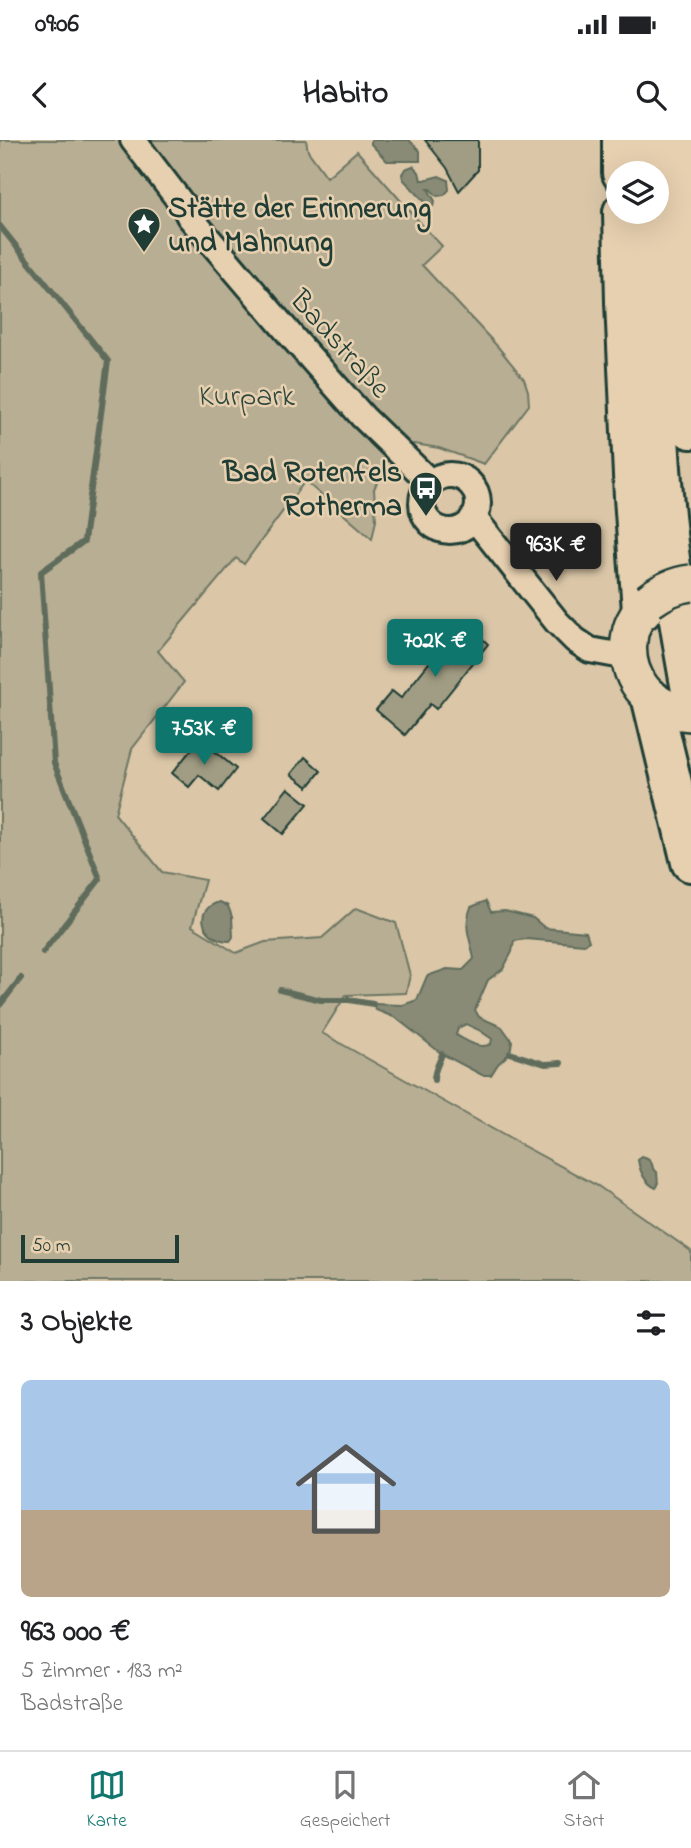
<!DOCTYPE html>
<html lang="de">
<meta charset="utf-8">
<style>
body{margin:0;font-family:"Indie Flower",sans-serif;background:#f2f2f2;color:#202124;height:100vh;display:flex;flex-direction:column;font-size:26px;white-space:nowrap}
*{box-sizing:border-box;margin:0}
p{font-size:23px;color:#757577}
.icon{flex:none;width:38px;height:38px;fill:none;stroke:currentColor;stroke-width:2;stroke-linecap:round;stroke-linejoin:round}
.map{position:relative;height:1141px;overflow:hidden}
.side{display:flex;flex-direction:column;background:#fff;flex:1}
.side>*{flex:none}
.controls{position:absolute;left:606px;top:21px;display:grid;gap:14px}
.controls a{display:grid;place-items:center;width:63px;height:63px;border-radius:50%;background:#fff;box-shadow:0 7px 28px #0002;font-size:35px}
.scale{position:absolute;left:21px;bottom:18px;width:158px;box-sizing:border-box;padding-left:7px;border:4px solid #1f3d34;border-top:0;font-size:19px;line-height:24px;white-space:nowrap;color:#1f3d34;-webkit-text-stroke:5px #e7d0b0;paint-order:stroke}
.price{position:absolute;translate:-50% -60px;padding:0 16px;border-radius:7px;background:#0f766e;color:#fff;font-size:23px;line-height:46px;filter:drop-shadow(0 2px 4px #0008)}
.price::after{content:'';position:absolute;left:50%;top:42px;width:21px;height:16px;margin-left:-10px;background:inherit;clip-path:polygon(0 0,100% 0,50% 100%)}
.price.active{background:#222;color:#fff}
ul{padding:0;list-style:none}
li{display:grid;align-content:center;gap:14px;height:371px;padding:0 21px}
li+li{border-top:2px solid #e0e0e0}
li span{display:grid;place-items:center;height:217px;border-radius:10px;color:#555}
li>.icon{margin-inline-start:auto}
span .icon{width:126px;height:126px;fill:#fffc;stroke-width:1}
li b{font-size:30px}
h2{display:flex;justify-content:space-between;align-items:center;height:84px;padding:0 21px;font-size:30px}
.status{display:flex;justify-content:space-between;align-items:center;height:49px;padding:0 35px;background:#fff;direction:ltr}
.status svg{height:19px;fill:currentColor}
header{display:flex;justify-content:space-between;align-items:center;height:91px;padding:0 21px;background:#fff;font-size:32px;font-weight:700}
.menu{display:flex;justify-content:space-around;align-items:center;height:98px;border-top:2px solid #e0e0e0;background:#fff;font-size:19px;color:#757577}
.menu a{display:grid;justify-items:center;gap:4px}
.menu .active{color:#0f766e}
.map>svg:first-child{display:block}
.green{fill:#b8ae93;stroke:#6c7664;stroke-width:2}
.water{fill:#898b76;stroke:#5f6c5c;stroke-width:2;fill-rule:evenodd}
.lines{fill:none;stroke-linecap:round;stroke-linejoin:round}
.stream{stroke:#5f6c5c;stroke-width:6}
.building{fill:#a19d84;stroke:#1f3d34;stroke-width:2}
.street-casing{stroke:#1f3d34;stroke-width:30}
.secondary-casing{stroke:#1f3d34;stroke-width:40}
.primary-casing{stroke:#1f3d34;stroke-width:44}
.street{stroke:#e7d0b0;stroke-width:24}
.secondary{stroke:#e7d0b0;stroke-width:35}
.primary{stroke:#e7d0b0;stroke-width:38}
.secondary-bridge-casing{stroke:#1f3d34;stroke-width:40;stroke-linecap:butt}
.secondary-bridge{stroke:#e7d0b0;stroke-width:35}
.labels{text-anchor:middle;stroke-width:5;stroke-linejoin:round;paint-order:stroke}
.poi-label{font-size:30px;font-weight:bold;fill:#1f3d34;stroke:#e7d0b0;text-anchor:start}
.street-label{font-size:30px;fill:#1f3d34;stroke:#e7d0b0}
.park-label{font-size:30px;fill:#2e483e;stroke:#e7d0b0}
</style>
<div class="status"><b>09:06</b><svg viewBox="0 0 49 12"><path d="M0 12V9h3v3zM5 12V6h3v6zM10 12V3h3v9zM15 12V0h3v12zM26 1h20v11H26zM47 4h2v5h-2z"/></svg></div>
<header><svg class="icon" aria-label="back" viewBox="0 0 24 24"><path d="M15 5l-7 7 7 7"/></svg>Habito<svg class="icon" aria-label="search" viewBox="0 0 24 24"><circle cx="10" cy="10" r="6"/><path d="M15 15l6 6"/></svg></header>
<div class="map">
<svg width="691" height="1141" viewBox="0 0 691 1141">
<rect width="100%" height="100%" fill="#dbc7a8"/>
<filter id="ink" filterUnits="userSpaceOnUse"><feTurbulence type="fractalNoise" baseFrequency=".0143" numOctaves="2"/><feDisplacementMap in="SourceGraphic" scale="14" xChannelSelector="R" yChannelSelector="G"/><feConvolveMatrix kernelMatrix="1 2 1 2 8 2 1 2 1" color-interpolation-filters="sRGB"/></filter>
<g filter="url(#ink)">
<polygon class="green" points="0,0 306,0 308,11 327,37 357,11 424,87 442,106 422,125 498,207 524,239 528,251 529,265 484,324 439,308 414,304 396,309 386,321 374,349 376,380 372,399 305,341 244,424 236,418 158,511 184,542 132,609 115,674 162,732 205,740 192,786 236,813 265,802 322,798 356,768 396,783 410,835 406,853 346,855 322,893 514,1001 598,1046 691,1111 691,1141 0,1141"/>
<g class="water">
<polygon points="371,0 409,0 420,11 420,21 387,21 371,4"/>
<polygon points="413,26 419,32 421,40 424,40 439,36 448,40 449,50 444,55 437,56 430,49 428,49 435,61 433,66 428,65 403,39 402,34 405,29"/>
<path d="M 486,761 L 491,772 L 505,771 L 533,778 L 545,788 L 586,792 L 589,801 L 584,804 L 526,799 L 514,801 L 512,812 L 503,829 L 488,840 L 475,870 L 479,877 L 502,887 L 512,901 L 510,913 L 498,924 L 491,935 L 482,935 L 442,914 L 396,878 L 376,870 L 373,864 L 403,865 L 417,860 L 427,836 L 447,829 L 463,830 L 474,819 C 470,796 463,789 471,767 ZM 466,884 L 479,890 L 492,899 L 491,904 C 479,910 467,901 456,895 L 458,888 Z"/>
<path d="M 220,762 L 228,766 L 232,777 L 233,797 L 230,801 C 203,801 191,769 220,762 Z"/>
<path d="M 642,1017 C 649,1019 652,1021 653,1029 L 657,1032 L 658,1045 L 656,1048 C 645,1043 640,1032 638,1020 Z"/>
</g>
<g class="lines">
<g class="stream">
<polyline points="0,86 108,221 84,401 41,432 54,623 100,739 43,812"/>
<polyline points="280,850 321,860 349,860 373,864"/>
<polyline points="0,865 21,838"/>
<polyline points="510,913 545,924 561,923"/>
<path d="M 434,940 C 434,929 439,924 442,914"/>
</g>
</g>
<g class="building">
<polygon points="425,0 478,0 478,30 459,51 447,28"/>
<polygon points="463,480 488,504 436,569 430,564 405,595 376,570 392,551 401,558"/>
<polygon points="200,599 236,629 219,651 199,635 189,647 172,633"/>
<polygon points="305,617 321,631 308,647 291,634"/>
<polygon points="288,648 308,664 283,694 264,678"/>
</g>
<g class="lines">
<defs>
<g id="street">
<polyline points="133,0 185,68 189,76 293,198 363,277 431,343"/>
<circle cx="450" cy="363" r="28"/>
<polyline points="472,379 478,383 557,482 575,500 590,510 628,517"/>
</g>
<path id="secondary" d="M 649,461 C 641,471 632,481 630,494 C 622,535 649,571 691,573"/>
<g id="primary">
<polyline points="622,0 622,33"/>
<polyline points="650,0 650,33"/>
<polyline points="677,0 684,194 691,289"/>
<polyline points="623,72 625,162 634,357 642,471"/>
<path d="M 651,72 C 655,182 655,293 668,403 C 674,452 682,501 691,550"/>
<polyline points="652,560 691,722"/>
</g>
</defs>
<use href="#street" class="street-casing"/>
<use href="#secondary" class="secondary-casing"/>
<use href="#primary" class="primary-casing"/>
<use href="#street" class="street"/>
<use href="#secondary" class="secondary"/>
<use href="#primary" class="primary"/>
<defs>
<path id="secondary-bridge" d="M 649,461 C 662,451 674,445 691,443"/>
</defs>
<use href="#secondary-bridge" class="secondary-bridge-casing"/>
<use href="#secondary-bridge" class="secondary-bridge"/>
</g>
</g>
<defs>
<symbol id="sight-pin" viewBox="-11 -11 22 30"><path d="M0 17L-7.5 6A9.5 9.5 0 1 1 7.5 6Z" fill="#1f3d34" stroke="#e7d0b0"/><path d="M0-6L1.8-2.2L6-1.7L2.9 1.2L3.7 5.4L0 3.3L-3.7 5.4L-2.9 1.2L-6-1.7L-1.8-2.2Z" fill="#fff"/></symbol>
<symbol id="bus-pin" viewBox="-11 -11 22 30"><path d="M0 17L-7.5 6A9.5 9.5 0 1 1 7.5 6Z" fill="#1f3d34" stroke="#e7d0b0"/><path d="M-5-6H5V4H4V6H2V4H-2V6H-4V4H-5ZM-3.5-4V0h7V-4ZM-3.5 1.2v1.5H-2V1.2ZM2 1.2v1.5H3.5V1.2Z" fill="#fff"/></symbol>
</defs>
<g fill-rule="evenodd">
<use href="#sight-pin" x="125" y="65" width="38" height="52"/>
<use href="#bus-pin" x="407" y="329" width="38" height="52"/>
</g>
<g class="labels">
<g class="poi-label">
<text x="168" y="77">Stätte der Erinnerung<tspan x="168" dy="34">und Mahnung</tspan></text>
<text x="402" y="341" text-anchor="end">Bad Rotenfels<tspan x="402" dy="34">Rotherma</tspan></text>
</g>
<g class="street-label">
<text transform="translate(341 203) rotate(48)" y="10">Badstraße</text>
</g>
<g class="park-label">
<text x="247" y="265">Kurpark</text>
</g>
</g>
</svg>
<div class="controls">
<a><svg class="icon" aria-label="layers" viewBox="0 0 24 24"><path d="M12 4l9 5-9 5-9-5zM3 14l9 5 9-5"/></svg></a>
</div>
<div class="scale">50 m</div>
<b class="price active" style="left:556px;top:443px">963K €</b>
<b class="price" style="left:435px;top:539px">702K €</b>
<b class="price" style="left:204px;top:627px">753K €</b>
</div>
<section class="side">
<h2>3 Objekte<svg class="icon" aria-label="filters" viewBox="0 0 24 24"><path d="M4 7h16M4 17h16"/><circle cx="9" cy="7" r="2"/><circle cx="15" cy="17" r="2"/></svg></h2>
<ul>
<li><span style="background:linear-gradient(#a9c7e8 60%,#b9a48a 0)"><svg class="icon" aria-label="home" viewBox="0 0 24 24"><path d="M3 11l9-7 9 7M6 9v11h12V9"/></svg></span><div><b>963 000 €</b><p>5 Zimmer · 183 m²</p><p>Badstraße</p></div></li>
</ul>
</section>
<nav class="menu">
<a class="active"><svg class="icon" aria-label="map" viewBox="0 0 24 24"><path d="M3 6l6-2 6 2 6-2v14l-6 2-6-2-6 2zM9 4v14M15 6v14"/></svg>Karte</a>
<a><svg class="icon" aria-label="saved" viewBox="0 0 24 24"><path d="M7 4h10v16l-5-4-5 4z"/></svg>Gespeichert</a>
<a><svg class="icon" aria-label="home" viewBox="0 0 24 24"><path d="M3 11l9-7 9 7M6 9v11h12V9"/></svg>Start</a>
</nav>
